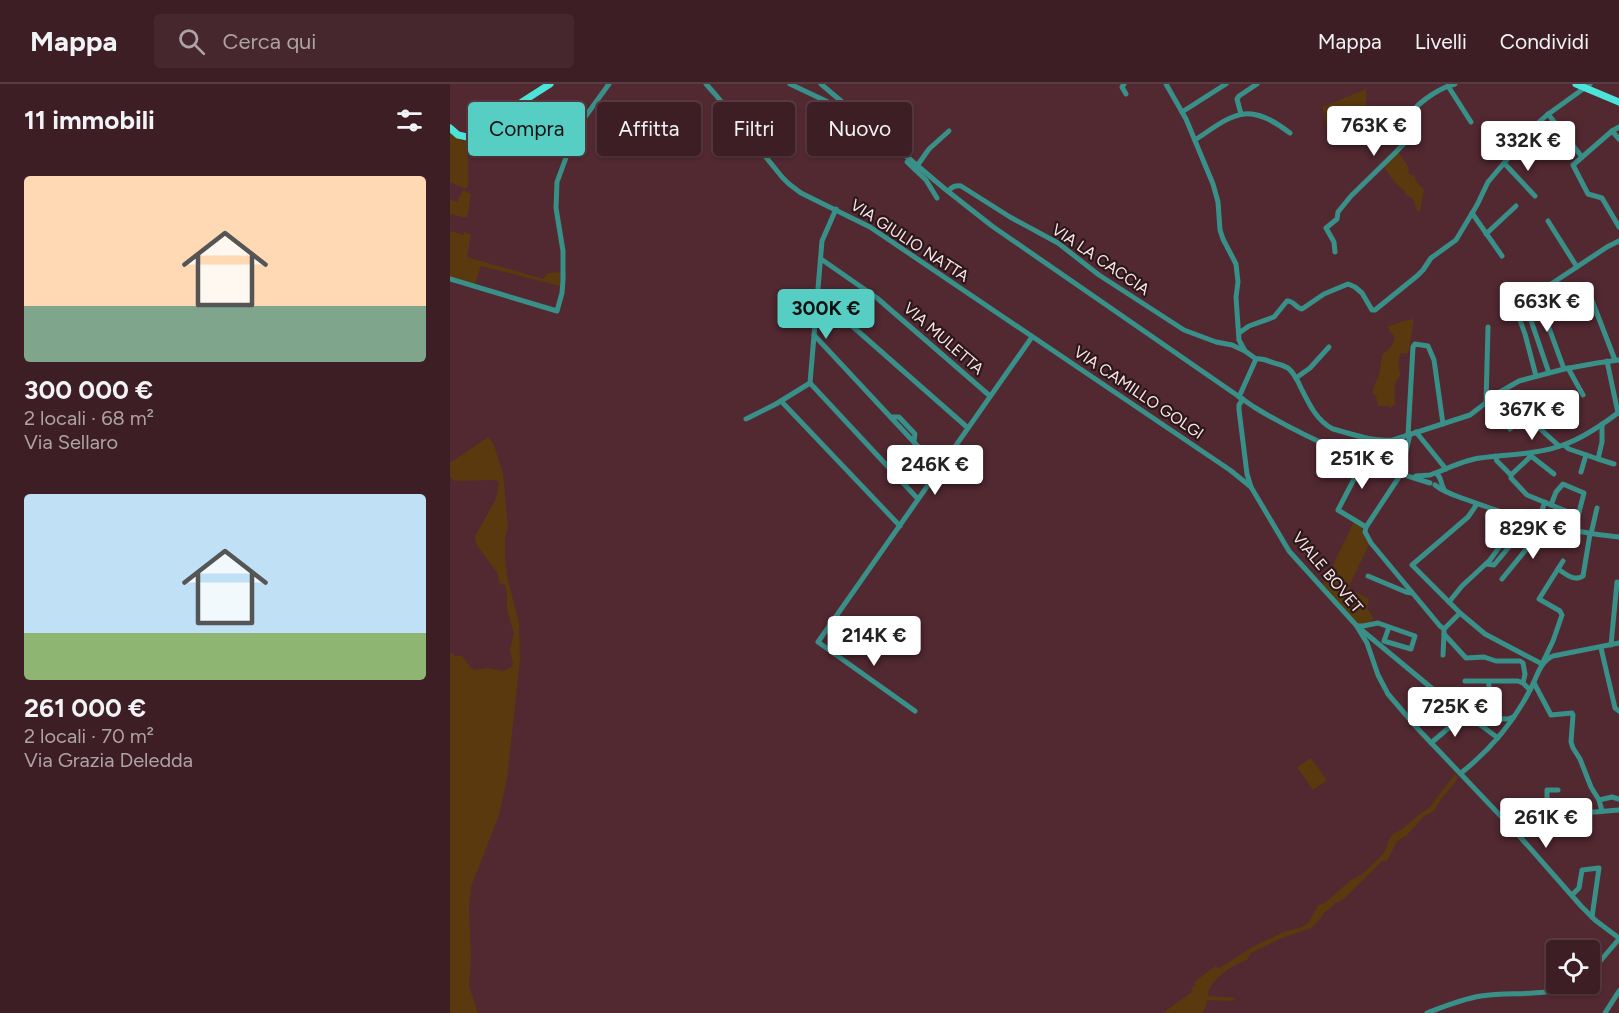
<!DOCTYPE html>
<html lang="it">
<meta charset="utf-8">
<style>
body{margin:0;font-family:Figtree,sans-serif;background:#45272d;color:#f1f3f6;height:100vh;display:flex;flex-direction:column;font-size:22px;white-space:nowrap}
*{box-sizing:border-box;margin:0}
p{font-size:20px;color:#ada2a7}
.icon{flex:none;width:33px;height:33px;fill:none;stroke:currentColor;stroke-width:2;stroke-linecap:round;stroke-linejoin:round}
.map{position:relative;flex:1;overflow:hidden}
.details{display:flex;flex-direction:column;background:#3e1e25;width:450px}
.details>*{flex:none}
.hud{position:absolute;left:18px;top:18px;width:570px;height:54px;display:flex;gap:12px}
.buttons{position:absolute;left:1096px;top:856px;display:grid;gap:12px}
.buttons a{display:grid;place-items:center;width:54px;height:54px;border-radius:6px;background:#3e1e25;box-shadow:0 2px 4px #0004,0 0 0 2px #573c42;font-size:30px}
.price{position:absolute;translate:-50% -51px;padding:0 14px;border-radius:6px;background:#fff;color:#222;font-size:20px;line-height:39px;filter:drop-shadow(0 2px 3px #0008)}
.price::after{content:'';position:absolute;left:50%;top:36px;width:18px;height:14px;margin-left:-9px;background:inherit;clip-path:polygon(0 0,100% 0,50% 100%)}
.price.selected{background:#56cec4;color:#111}
ul{padding:0;list-style:none}
li{display:grid;align-content:center;gap:12px;height:318px;padding:0 24px}
li span{display:grid;place-items:center;height:186px;border-radius:6px;color:#555}
li>.icon{margin-inline-start:auto}
span .icon{width:108px;height:108px;fill:#fffc;stroke-width:1}
li b{font-size:26px}
h2{display:flex;justify-content:space-between;align-items:center;height:72px;padding:0 24px;font-size:26px}
.tag{padding:0 21px;border-radius:6px;background:#3e1e25;box-shadow:0 2px 4px #0004,0 0 0 2px #573c42;font-size:21px;line-height:54px}
.tag.selected{background:#56cec4;color:#111}
header{display:flex;align-items:center;gap:36px;box-sizing:border-box;height:84px;padding:0 30px;background:#3e1e25;border-bottom:2px solid #573c42}
header strong{font-size:28px}
nav{display:flex;gap:33px;margin-inline-start:auto;font-size:21px}
.search{width:420px;height:54px;background:#45272d;display:flex;align-items:center;gap:15px;box-sizing:border-box;padding:0 21px;border-radius:6px;color:#ada2a7;font-size:22px}
main{display:flex;flex:1;min-height:0}
.map>svg:first-child{display:block}
.green{fill:#5a390e}
.lines{fill:none;stroke-linecap:round;stroke-linejoin:round}
.minor{stroke:#399089;stroke-width:5}
.major{stroke:#4ce3d8;stroke-width:7}
.labels{text-anchor:middle;stroke-width:4.5;stroke-linejoin:round;paint-order:stroke}
.street-label{font-size:16px;fill:#fce5e8;stroke:#2b181b}
</style>
<header>
<strong>Mappa</strong>
<div class="search"><svg class="icon" aria-label="search" viewBox="0 0 24 24"><circle cx="10" cy="10" r="6"/><path d="M15 15l6 6"/></svg>Cerca qui</div>
<nav><a>Mappa</a><a>Livelli</a><a>Condividi</a></nav>
</header>
<main>
<section class="details">
<h2>11 immobili<svg class="icon" aria-label="filters" viewBox="0 0 24 24"><path d="M4 7h16M4 17h16"/><circle cx="9" cy="7" r="2"/><circle cx="15" cy="17" r="2"/></svg></h2>
<ul>
<li><span style="background:linear-gradient(#ffd9b3 70%,#7fa58c 0)"><svg class="icon" aria-label="home" viewBox="0 0 24 24"><path d="M3 11l9-7 9 7M6 9v11h12V9"/></svg></span><div><b>300 000 €</b><p>2 locali · 68 m²</p><p>Via Sellaro</p></div></li>
<li><span style="background:linear-gradient(#bfe0f5 75%,#8fb573 0)"><svg class="icon" aria-label="home" viewBox="0 0 24 24"><path d="M3 11l9-7 9 7M6 9v11h12V9"/></svg></span><div><b>261 000 €</b><p>2 locali · 70 m²</p><p>Via Grazia Deledda</p></div></li>
</ul>
</section>
<div class="map">
<svg width="1169" height="929" viewBox="0 0 1169 929">
<rect width="100%" height="100%" fill="#522831"/>
<g class="green">
<path d="M 916,5 L 916,21 L 902,32 C 892,33 884,42 878,49 L 872,23 Z"/>
<polygon points="0,48 10,56 18,58 18,102 15,105 0,98"/>
<path d="M 948,68 L 958,82 L 959,90 L 964,92 L 967,99 L 974,105 L 970,127 L 967,127 L 963,115 L 956,111 L 954,106 C 947,103 938,89 933,82 Z"/>
<polygon points="13,106 21,110 17,134 0,130 0,115 7,118"/>
<polygon points="0,147 14,151 14,148 21,150 17,173 93,195 98,189 111,188 110,202 31,182 24,202 0,195"/>
<path d="M 964,235 L 958,270 L 951,269 C 946,281 950,282 950,292 C 942,299 945,310 945,320 L 941,324 L 939,322 L 928,322 L 926,312 L 922,308 L 926,297 L 929,292 L 932,271 L 940,264 L 945,254 L 937,243 L 953,237 Z"/>
<polygon points="38,353 44,361 53,389 58,444 55,453 55,473 57,493 69,539 70,576 57,695 49,731 21,803 19,824 21,874 19,902 28,929 0,929 0,569 2,569 5,572 12,572 21,584 25,586 36,584 54,587 61,583 63,580 60,565 64,550 57,525 57,508 55,501 51,500 49,498 48,490 26,460 25,452 46,415 49,398 45,396 5,397 2,395 0,392 0,379"/>
<polygon points="904,438 912,443 913,451 919,461 898,504 919,515 917,524 924,535 921,536 920,539 909,541 873,501"/>
<polygon points="861,674 877,696 863,706 847,683"/>
<path d="M 1005,690 L 1008,693 C 1002,705 990,713 984,727 L 974,732 L 957,751 L 947,757 L 937,777 L 932,777 L 895,814 L 886,819 L 873,830 L 871,834 L 861,844 L 832,854 L 801,869 L 797,876 C 784,879 757,898 758,912 L 787,914 L 781,917 L 757,916 L 756,923 L 752,929 L 713,929 L 742,908 L 741,905 L 746,901 L 744,898 L 766,882 L 768,885 L 804,862 L 834,848 L 852,843 L 859,838 L 868,821 L 875,819 L 901,796 L 911,791 L 928,775 L 934,769 L 939,756 L 942,751 L 952,745 L 970,730 L 979,724 Z"/>
</g>
<g class="lines">
<g class="minor">
<polyline points="256,0 265,10 332,93 339,100 351,109 420,143 780,386 801,403"/>
<polyline points="340,0 395,26 412,39"/>
<path d="M 371,0 L 495,105 L 542,142 L 804,323 C 858,356 919,381 980,399"/>
<polyline points="674,0 672,3 676,10"/>
<polyline points="716,0 736,35 763,100 768,118 770,146 773,155 786,180 788,198 786,213 789,256 795,267 806,275 789,313"/>
<polyline points="998,2 1021,38"/>
<polyline points="732,28 776,0"/>
<polyline points="791,30 787,15 789,12 807,0"/>
<polyline points="1098,30 1132,73"/>
<polyline points="1169,43 1162,47 1123,81 1138,110 1152,114 1169,143"/>
<polyline points="1162,47 1169,55"/>
<path d="M 745,56 C 784,30 797,16 840,49"/>
<polyline points="457,78 476,96 487,114"/>
<polyline points="1054,79 1085,112"/>
<polyline points="467,82 479,65 499,47"/>
<path d="M 498,107 C 502,103 505,101 511,102 L 560,133 L 608,159 L 649,191 L 734,246 L 766,258 L 782,261 L 795,267"/>
<polyline points="1022,129 1052,172"/>
<polyline points="1098,137 1127,183"/>
<polyline points="1036,150 1066,122"/>
<path d="M 885,168 L 884,158 L 876,144 L 887,135 L 888,128 L 901,112 L 946,68 L 959,54 C 960,48 957,44 957,39 C 960,22 989,4 1005,0"/>
<polyline points="371,175 427,214 540,312"/>
<polyline points="0,195 107,227 112,209 113,196 113,167 106,124 107,98 127,44 159,0"/>
<polyline points="1136,201 1165,276"/>
<polyline points="1089,208 1099,244 1114,285"/>
<polyline points="368,212 518,344"/>
<polyline points="1074,216 1099,289"/>
<path d="M 789,249 L 799,242 L 824,233 L 837,217 C 843,216 846,224 852,225 L 874,210 L 898,200 L 905,203 L 912,209 L 922,226 L 925,226 L 967,192 L 973,186 L 981,174 L 1006,156 L 1027,121 L 1038,98 L 1088,39 L 1097,31 L 1140,0"/>
<polyline points="364,251 489,385"/>
<path d="M 806,275 C 813,274 818,277 824,279 C 829,280 834,282 838,284 C 844,289 848,297 851,304 C 859,320 867,337 883,345 C 902,350 923,358 943,356 L 1020,331 L 1050,308 L 1069,297 L 1114,285 L 1147,279 L 1169,276"/>
<polyline points="1157,277 1168,329"/>
<polyline points="1118,284 1133,311"/>
<polyline points="1086,292 1075,250 1067,228 1067,220 1089,208 1157,163 1169,157"/>
<polyline points="846,294 860,284 879,263"/>
<polyline points="360,299 468,415"/>
<polyline points="1050,308 1109,362"/>
<polyline points="793,315 789,321 789,326 797,390 801,403 839,467 906,541 917,559 928,591 938,610 968,645 1064,746 1131,822 1145,836 1169,854"/>
<polyline points="331,317 450,442"/>
<polyline points="1036,319 1038,243"/>
<polyline points="442,333 449,333 465,350 464,357"/>
<polyline points="296,335 326,320 360,299 372,157 386,125"/>
<polyline points="1152,340 1152,358 1148,375 1164,380"/>
<polyline points="1060,345 1075,331"/>
<polyline points="966,348 996,385"/>
<polyline points="960,350 951,390 916,443 915,448 921,459 990,542 994,545 1010,529"/>
<polyline points="958,351 963,263 965,260 978,262 984,276 993,340"/>
<polyline points="1114,361 1119,365 1148,375"/>
<polyline points="1045,372 1047,377 1061,391 1061,394 1077,411 1128,432 1123,447"/>
<polyline points="1081,372 1104,390"/>
<polyline points="914,376 888,426 916,443"/>
<polyline points="1131,388 1136,371"/>
<path d="M 986,389 C 1000,383 1015,376 1030,374 C 1058,370 1086,371 1113,361 C 1133,354 1152,341 1169,328"/>
<polyline points="1061,391 1079,374 1081,369"/>
<path d="M 966,392 L 980,391 L 985,389 C 992,391 990,401 995,407"/>
<path d="M 985,401 C 996,410 1010,413 1023,418 C 1072,436 1117,448 1169,453"/>
<polyline points="1027,420 1018,433 962,481 1010,529 1035,550 1092,580 1103,557 1112,531 1110,527 1089,515 1113,477"/>
<polyline points="1101,421 1106,408 1113,400 1134,409 1128,432"/>
<polyline points="1087,439 1095,418"/>
<polyline points="1141,450 1147,424"/>
<polyline points="1036,480 1044,481 1059,463 1053,458"/>
<path d="M 1108,485 C 1116,490 1124,498 1133,492 L 1140,450"/>
<polyline points="918,492 956,508 962,509"/>
<polyline points="1052,495 1096,441"/>
<polyline points="999,518 1012,502 1040,476 1069,435"/>
<polyline points="907,542 913,542 928,539 965,552 961,565 934,557 939,543"/>
<polyline points="908,543 990,611 1048,654"/>
<polyline points="994,545 994,550 1016,574 1034,573 1046,577 1070,577 1073,579 1075,590 1073,599"/>
<polyline points="1161,561 1167,498"/>
<polyline points="1151,564 1165,624 1169,627"/>
<polyline points="993,571 994,550"/>
<polyline points="1015,597 1068,597 1073,599 1080,606"/>
<polyline points="1084,599 1101,631 1122,629 1123,631 1121,658 1123,664 1130,675 1141,703 1149,716 1152,727"/>
<polyline points="1002,621 1013,618 1028,621 1030,623 1030,631 1033,634 1058,635 1063,633"/>
<polyline points="465,627 368,558 582,253"/>
<polyline points="1038,634 1039,598"/>
<polyline points="981,659 1015,630"/>
<path d="M 1011,689 C 1040,666 1063,639 1080,606 C 1087,594 1089,578 1103,572 L 1169,559"/>
<polyline points="1108,706 1097,706 1097,727 1145,728 1169,726"/>
<polyline points="1149,716 1162,713 1169,715"/>
<polyline points="1122,811 1129,804 1132,786 1149,784 1142,833"/>
<polyline points="1140,889 1169,855"/>
<path d="M 977,929 C 995,922 1012,915 1031,912 C 1061,907 1096,914 1123,900"/>
<polyline points="1155,929 1169,907"/>
</g>
<g class="major">
<polyline points="1126,0 1169,18"/>
<polyline points="0,44 8,51 17,53 100,0"/>
</g>
</g>
<g class="labels">
<g class="street-label">
<text transform="translate(460 156) rotate(33)" y="6">VIA GIULIO NATTA</text>
<text transform="translate(651 175) rotate(34)" y="6">VIA LA CACCIA</text>
<text transform="translate(494 254) rotate(41)" y="6">VIA MULETTA</text>
<text transform="translate(689 308) rotate(34)" y="6">VIA CAMILLO GOLGI</text>
<text transform="translate(878 488) rotate(50)" y="6">VIALE BOVET</text>
</g>
</g>
</svg>
<div class="buttons">
<a><svg class="icon" aria-label="locate" viewBox="0 0 24 24"><circle cx="12" cy="12" r="6"/><path d="M12 2v4M12 18v4M2 12h4M18 12h4"/></svg></a>
</div>
<b class="price" style="left:924px;top:73px">763K €</b>
<b class="price" style="left:1078px;top:88px">332K €</b>
<b class="price" style="left:1097px;top:249px">663K €</b>
<b class="price selected" style="left:376px;top:256px">300K €</b>
<b class="price" style="left:1082px;top:357px">367K €</b>
<b class="price" style="left:912px;top:406px">251K €</b>
<b class="price" style="left:485px;top:412px">246K €</b>
<b class="price" style="left:1083px;top:476px">829K €</b>
<b class="price" style="left:424px;top:583px">214K €</b>
<b class="price" style="left:1005px;top:654px">725K €</b>
<b class="price" style="left:1096px;top:765px">261K €</b>
<div class="hud">
<a class="tag selected">Compra</a>
<a class="tag">Affitta</a>
<a class="tag">Filtri</a>
<a class="tag">Nuovo</a>
</div>
</div>
</main>
